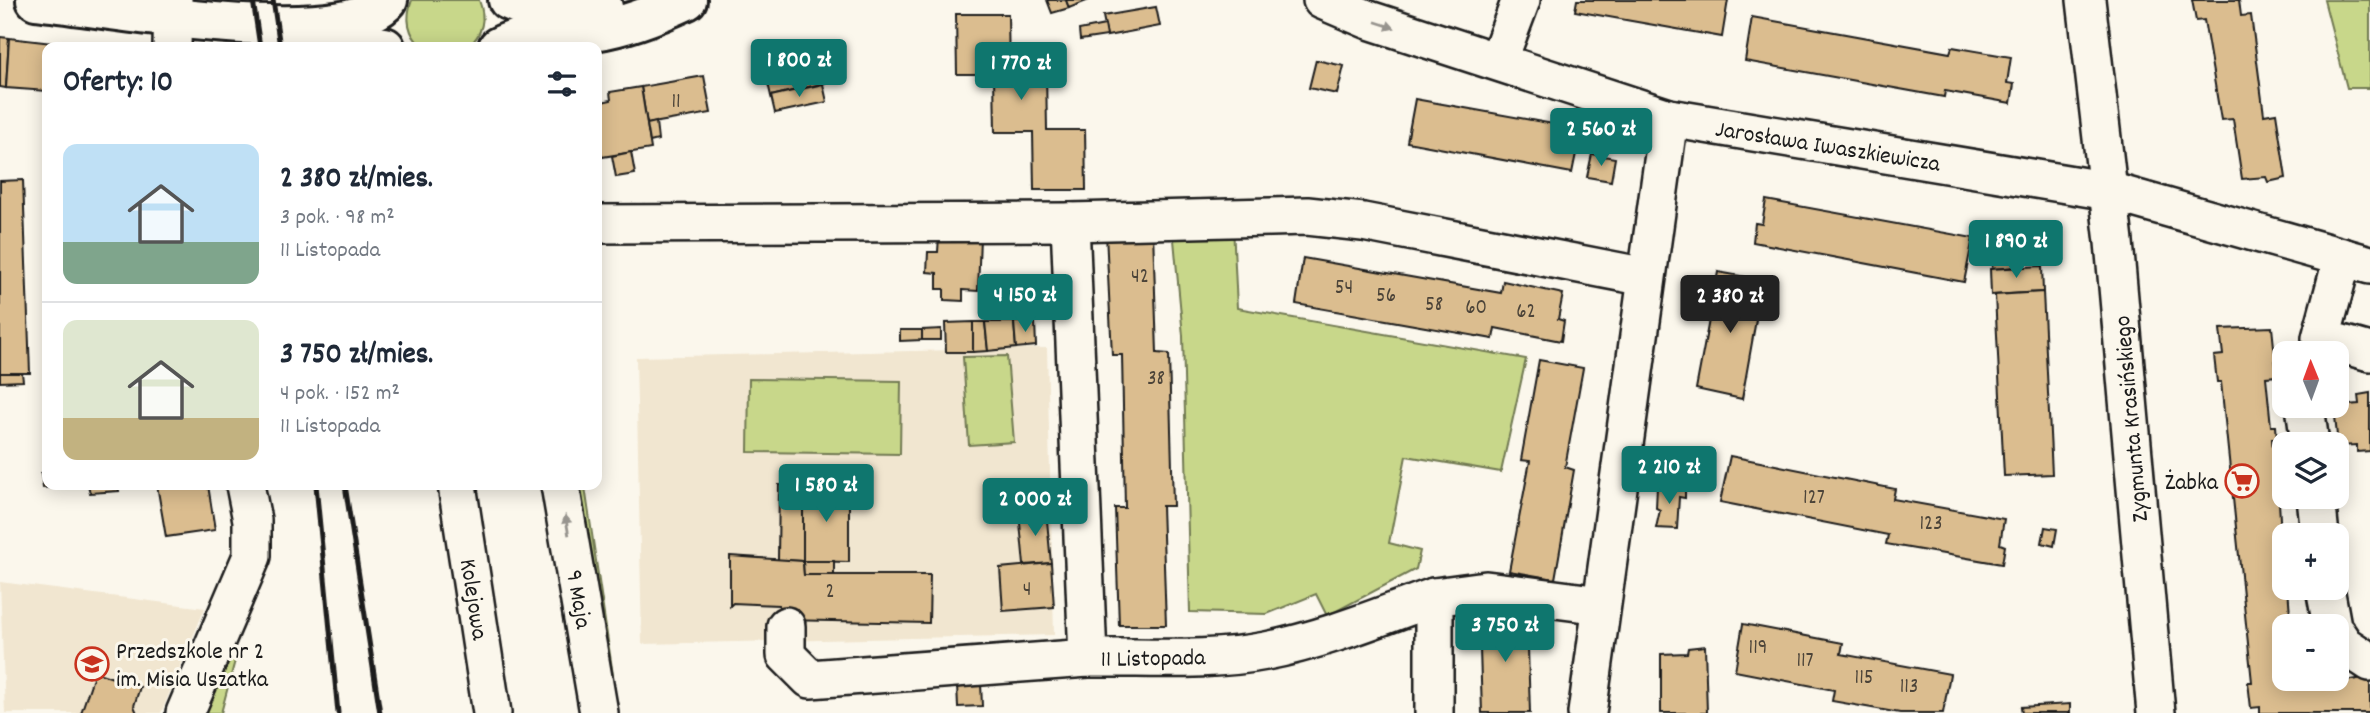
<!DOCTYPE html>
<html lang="pl">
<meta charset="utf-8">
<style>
body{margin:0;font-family:Dekko,sans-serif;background:#f2f2f3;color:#1f2937;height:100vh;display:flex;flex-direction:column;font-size:26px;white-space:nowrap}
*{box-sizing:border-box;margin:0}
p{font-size:23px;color:#747a83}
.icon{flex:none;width:38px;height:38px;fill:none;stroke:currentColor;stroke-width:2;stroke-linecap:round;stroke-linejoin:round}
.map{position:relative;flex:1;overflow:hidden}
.drawer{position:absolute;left:42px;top:42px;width:560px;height:448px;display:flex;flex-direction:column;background:#fff;border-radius:14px;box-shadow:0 4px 18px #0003}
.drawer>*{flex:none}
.needle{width:46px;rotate:359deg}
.fabs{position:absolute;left:2272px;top:341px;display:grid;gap:14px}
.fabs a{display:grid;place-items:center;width:77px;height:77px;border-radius:14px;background:#fff;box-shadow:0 4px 18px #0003;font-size:35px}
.price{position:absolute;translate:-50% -60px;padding:0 16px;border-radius:7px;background:#0f766e;color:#fff;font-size:23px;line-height:46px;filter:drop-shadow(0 2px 4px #0008)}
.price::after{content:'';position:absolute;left:50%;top:42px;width:21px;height:16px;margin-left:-10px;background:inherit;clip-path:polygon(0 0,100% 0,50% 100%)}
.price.on{background:#222;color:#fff}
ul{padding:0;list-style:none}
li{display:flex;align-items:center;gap:21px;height:175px;padding:0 21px}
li+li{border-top:2px solid #e0e1e3}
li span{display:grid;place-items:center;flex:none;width:196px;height:140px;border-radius:14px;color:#555}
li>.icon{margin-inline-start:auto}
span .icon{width:84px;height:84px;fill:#fffc;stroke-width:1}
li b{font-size:30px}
h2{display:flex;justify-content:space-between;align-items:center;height:84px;padding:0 21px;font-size:30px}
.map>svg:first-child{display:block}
.built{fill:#f1e6d0}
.green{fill:#c8d78a;stroke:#727a53;stroke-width:2}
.building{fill:#dbbd8f;stroke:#1c1c1c;stroke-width:2}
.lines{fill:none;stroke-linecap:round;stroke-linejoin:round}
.minor-casing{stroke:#1c1c1c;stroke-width:42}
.major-casing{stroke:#1c1c1c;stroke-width:44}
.minor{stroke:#fbf7ec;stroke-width:37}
.major{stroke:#fbf7ec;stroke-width:38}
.rail{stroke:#1c1c1c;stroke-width:5}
.oneway{fill:#97948e}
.labels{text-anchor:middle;stroke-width:6;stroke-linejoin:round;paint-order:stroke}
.number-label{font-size:21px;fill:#4c4439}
.street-label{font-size:24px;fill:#1c1c1c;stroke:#fbf7ec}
.poi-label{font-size:24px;fill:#1c1c1c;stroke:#fbf7ec;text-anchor:end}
</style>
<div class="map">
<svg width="2370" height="713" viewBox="0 0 2370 713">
<rect width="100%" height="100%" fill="#fbf7ec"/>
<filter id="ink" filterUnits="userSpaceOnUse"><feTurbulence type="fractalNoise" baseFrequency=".0143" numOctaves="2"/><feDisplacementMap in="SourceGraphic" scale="14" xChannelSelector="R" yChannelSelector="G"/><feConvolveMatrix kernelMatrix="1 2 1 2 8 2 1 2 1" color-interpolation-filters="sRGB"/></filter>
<g filter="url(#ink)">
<g class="built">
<polygon points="1047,348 1054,635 642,644 636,357"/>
<polygon points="0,582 205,608 161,713 5,713"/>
</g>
<g class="green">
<path d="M 412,0 L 479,0 C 486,18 483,34 468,47 L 422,47 C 408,34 405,18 412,0 Z"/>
<polygon points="2324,0 2370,0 2370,88 2347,88"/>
<polygon points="1233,225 1237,308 1526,359 1501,472 1406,456 1389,543 1420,551 1416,569 1327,616 1316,594 1267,614 1190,612 1183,336 1173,229"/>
<polygon points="1007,356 1014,442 969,445 963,357"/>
<polygon points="749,379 901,381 900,454 748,452"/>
<polygon points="573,485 589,485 585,487 613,675 608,676"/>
<polygon points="231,650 237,653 221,713 201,713"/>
</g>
<g class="building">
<polygon points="1047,0 1066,0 1069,8 1052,13"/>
<polygon points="1066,0 1089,0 1069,8"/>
<polygon points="1577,0 1728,0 1722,37 1575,11"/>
<polygon points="2192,0 2239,0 2241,16 2251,15 2264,115 2276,113 2286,178 2268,182 2266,177 2242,179 2233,119 2221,120 2204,20 2196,21"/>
<polygon points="1156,7 1160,26 1107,36 1103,16"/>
<polygon points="956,14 1008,14 1009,73 1046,72 1047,130 1085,130 1086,190 1034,190 1033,132 995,132 994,74 957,74"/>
<polygon points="1752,17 1950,53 1952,47 2011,57 2007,83 2014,84 2011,103 1945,91 1944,97 1745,61"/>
<polygon points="1105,25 1107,36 1080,40 1079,30"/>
<polygon points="0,37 9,38 6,88 0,87"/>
<polygon points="9,38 87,47 88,47 47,47 47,91 6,88"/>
<polygon points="815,44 819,63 773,73 770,54"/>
<polygon points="1316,60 1344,66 1337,94 1309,88"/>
<polygon points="820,63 825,83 771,96 766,75"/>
<polygon points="704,76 711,113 647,124 641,87"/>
<polygon points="823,84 827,102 775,113 771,96"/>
<polygon points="641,87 651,149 602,157 597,140 597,103 611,100 610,92"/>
<polygon points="1415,99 1581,129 1572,173 1407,142"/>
<polygon points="656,122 658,140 650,142 647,124"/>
<polygon points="631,152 635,174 616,177 612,156"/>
<polygon points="1592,154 1615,158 1611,181 1587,177"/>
<polygon points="23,180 30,373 0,373 0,181"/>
<polygon points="1766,200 1973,238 1964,282 1753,242 1755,223 1762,224"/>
<polygon points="1153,231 1157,353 1169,354 1173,506 1162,506 1166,625 1119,625 1115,508 1125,508 1122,355 1112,355 1106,234"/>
<polygon points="939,236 980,237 978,291 963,290 963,301 944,300 944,289 937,289 937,273 927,272 928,252 938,252"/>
<polygon points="1995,245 2013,247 2015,267 1992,269"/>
<polygon points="1303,258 1501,293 1503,281 1563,294 1558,319 1564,321 1561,341 1495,328 1493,339 1296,304"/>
<polygon points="2042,266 2043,292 1991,295 1990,269"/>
<polygon points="1718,272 1763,280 1742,399 1696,389"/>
<polygon points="2043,292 2052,474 2004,476 1995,295"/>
<polygon points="973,322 973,352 946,352 945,323"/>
<polygon points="973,322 985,322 988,351 973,352"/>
<polygon points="985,322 1014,322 1016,348 988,351"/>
<polygon points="1014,322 1035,322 1036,346 1016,348"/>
<polygon points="2272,327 2277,376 2266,377 2271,426 2276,426 2277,439 2272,439 2277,488 2282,488 2284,501 2279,502 2284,588 2288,588 2290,614 2295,614 2296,626 2284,626 2284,679 2300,679 2301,688 2370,677 2370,713 2260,713 2260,707 2251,708 2248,682 2252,682 2221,382 2217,382 2214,356 2223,355 2220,329"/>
<polygon points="941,329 941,340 922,340 922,330"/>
<polygon points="900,330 922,330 922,340 900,341"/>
<polygon points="1539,360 1583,368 1565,467 1574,470 1555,579 1509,571 1530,461 1521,460"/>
<polygon points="0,373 22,373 23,381 0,382"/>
<polygon points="2370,393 2370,451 2357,452 2357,445 2338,446 2334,406 2359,404 2358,395"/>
<polygon points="1730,456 1895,489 1893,499 2004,519 2000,544 2005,546 2002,564 1886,544 1888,535 1720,502"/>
<polygon points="47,472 47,485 53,487 43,488 41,473"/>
<polygon points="88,485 118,485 119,491 90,493"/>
<polygon points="157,485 208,485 215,530 166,537"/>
<polygon points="779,485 803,485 803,561 778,560"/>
<polygon points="803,485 849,486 849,562 803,561"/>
<polygon points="1657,486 1685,486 1685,498 1679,497 1677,529 1656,528 1660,510 1656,508"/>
<polygon points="1046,510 1051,563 1024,565 1019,512"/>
<polygon points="2045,527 2057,529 2054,546 2042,543"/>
<polygon points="730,556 803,561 804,575 930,575 929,623 783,620 779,623 779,605 733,603 730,606"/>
<polygon points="803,561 834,561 834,575 804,575"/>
<polygon points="1051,563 1054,607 1003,611 1000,568"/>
<polygon points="1527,615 1530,713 1482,713 1479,616"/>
<polygon points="1743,624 1843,643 1841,654 1950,674 1943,713 1900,713 1832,701 1834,690 1735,671"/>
<polygon points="1705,646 1707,713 1661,713 1661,654 1687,653 1688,648"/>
<polygon points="95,672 140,687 134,706 137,713 81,713"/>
<polygon points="981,683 982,706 958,707 957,684"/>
<polygon points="2070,704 2070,713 2022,713 2021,707"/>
</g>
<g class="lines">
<defs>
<g id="minor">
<polyline points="1322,0 1369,20 1669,118 2109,191 2370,265"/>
<polyline points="2086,0 2114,242 2156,713"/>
<polyline points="172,47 173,0"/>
<polyline points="1498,61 1521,0"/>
<path d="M 1070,222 L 1088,658 C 1146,657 1209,662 1266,651 C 1323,640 1379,617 1434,597"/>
<polyline points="597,224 1070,222 1307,216 1363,222 1646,277"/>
<polyline points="2343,257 2321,338 2370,352"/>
<polyline points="2305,406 2310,444"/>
<polyline points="457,485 492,713"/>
<polyline points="560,485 599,713"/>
<polyline points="2316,497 2320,536"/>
<polyline points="2325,588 2332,626"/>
<polyline points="786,626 786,655 810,679 1088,658"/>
<polyline points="2336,633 2344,645 2370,662"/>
<polyline points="185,713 252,556 252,520 245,485"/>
<polyline points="1434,713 1434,597 1486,590 1601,605"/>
<polyline points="1587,713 1669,118"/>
</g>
<g id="major">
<path d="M 36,0 C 103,7 346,53 388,0"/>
<path d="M 508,0 C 534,13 574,10 603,7"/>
<polyline points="314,38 385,47"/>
<path d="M 498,47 C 527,31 562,36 594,31 C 627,26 657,14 687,0"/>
</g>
</defs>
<use href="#minor" class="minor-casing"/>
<use href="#major" class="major-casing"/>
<use href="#minor" class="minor"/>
<use href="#major" class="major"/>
<g class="rail">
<polyline points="253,0 260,47"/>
<polyline points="273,0 280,47"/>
<polyline points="316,485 338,713"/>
<polyline points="345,485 380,713"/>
</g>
</g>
<defs><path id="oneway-solid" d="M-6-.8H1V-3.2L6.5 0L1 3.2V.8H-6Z" transform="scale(1.75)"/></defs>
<g class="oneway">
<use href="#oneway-solid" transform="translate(1385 25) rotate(18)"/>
<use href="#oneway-solid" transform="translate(567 525) rotate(-100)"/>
</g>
</g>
<defs>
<symbol id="supermarket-ring" viewBox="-11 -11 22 22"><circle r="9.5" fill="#fbf7ec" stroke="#c8321e" stroke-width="1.5"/><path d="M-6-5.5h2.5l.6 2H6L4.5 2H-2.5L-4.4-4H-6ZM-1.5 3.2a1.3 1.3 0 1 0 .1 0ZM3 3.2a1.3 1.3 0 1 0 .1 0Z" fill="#c8321e"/></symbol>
<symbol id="school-ring" viewBox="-11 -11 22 22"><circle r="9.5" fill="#fbf7ec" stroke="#c8321e" stroke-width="1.5"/><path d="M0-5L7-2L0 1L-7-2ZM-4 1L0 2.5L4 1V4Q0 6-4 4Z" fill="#c8321e"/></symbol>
</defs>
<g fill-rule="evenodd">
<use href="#supermarket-ring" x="2223" y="462" width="38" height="38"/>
<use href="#school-ring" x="73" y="645" width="38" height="38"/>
</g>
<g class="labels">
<g class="number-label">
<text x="676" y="107">11</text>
<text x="1140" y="282">42</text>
<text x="1344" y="293">54</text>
<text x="1386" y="301">56</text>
<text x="1434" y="310">58</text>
<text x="1476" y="313">60</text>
<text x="1526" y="317">62</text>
<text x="1156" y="384">38</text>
<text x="1814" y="503">127</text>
<text x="1931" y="529">123</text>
<text x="1027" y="595">4</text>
<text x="830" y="597">2</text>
<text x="1758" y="653">119</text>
<text x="1805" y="666">117</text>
<text x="1864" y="683">115</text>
<text x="1909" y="692">113</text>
</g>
<g class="street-label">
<text transform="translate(1828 145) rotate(9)" y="8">Jarosława Iwaszkiewicza</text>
<text transform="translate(2130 419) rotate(-95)" y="8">Zygmunta Krasińskiego</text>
<text transform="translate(475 599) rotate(81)" y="8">Kolejowa</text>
<text transform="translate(580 599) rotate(80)" y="8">9 Maja</text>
<text transform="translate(1153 657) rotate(-1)" y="8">11 Listopada</text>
</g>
<g class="poi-label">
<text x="2218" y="489">Żabka</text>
<text x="116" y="658" text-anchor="start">Przedszkole nr 2<tspan x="116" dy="28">im. Misia Uszatka</tspan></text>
</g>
</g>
</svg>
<div class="fabs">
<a><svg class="needle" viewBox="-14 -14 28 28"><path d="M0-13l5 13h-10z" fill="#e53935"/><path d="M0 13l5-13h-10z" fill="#747a83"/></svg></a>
<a><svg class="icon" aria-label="layers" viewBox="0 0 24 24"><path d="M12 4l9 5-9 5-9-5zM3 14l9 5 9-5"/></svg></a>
<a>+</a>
<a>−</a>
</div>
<b class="price" style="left:799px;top:99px">1 800 zł</b>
<b class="price" style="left:1021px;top:102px">1 770 zł</b>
<b class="price" style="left:1601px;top:168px">2 560 zł</b>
<b class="price" style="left:2016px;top:280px">1 890 zł</b>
<b class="price" style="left:1025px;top:334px">4 150 zł</b>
<b class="price on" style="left:1730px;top:335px">2 380 zł</b>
<b class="price" style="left:1669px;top:506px">2 210 zł</b>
<b class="price" style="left:826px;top:524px">1 580 zł</b>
<b class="price" style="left:1035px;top:538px">2 000 zł</b>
<b class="price" style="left:1505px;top:664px">3 750 zł</b>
<section class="drawer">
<h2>Oferty: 10<svg class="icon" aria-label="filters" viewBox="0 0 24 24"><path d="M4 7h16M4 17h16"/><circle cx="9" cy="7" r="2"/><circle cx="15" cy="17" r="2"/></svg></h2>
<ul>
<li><span style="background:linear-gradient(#bfe0f5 70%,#7fa58c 0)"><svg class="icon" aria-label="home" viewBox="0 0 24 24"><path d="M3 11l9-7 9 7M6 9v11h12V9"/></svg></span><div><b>2 380 zł/mies.</b><p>3 pok. · 98 m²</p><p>11 Listopada</p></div></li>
<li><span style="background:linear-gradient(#dfe7d0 70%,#c2b280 0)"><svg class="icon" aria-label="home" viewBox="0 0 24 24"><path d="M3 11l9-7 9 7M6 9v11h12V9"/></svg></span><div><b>3 750 zł/mies.</b><p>4 pok. · 152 m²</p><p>11 Listopada</p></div></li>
</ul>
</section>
</div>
